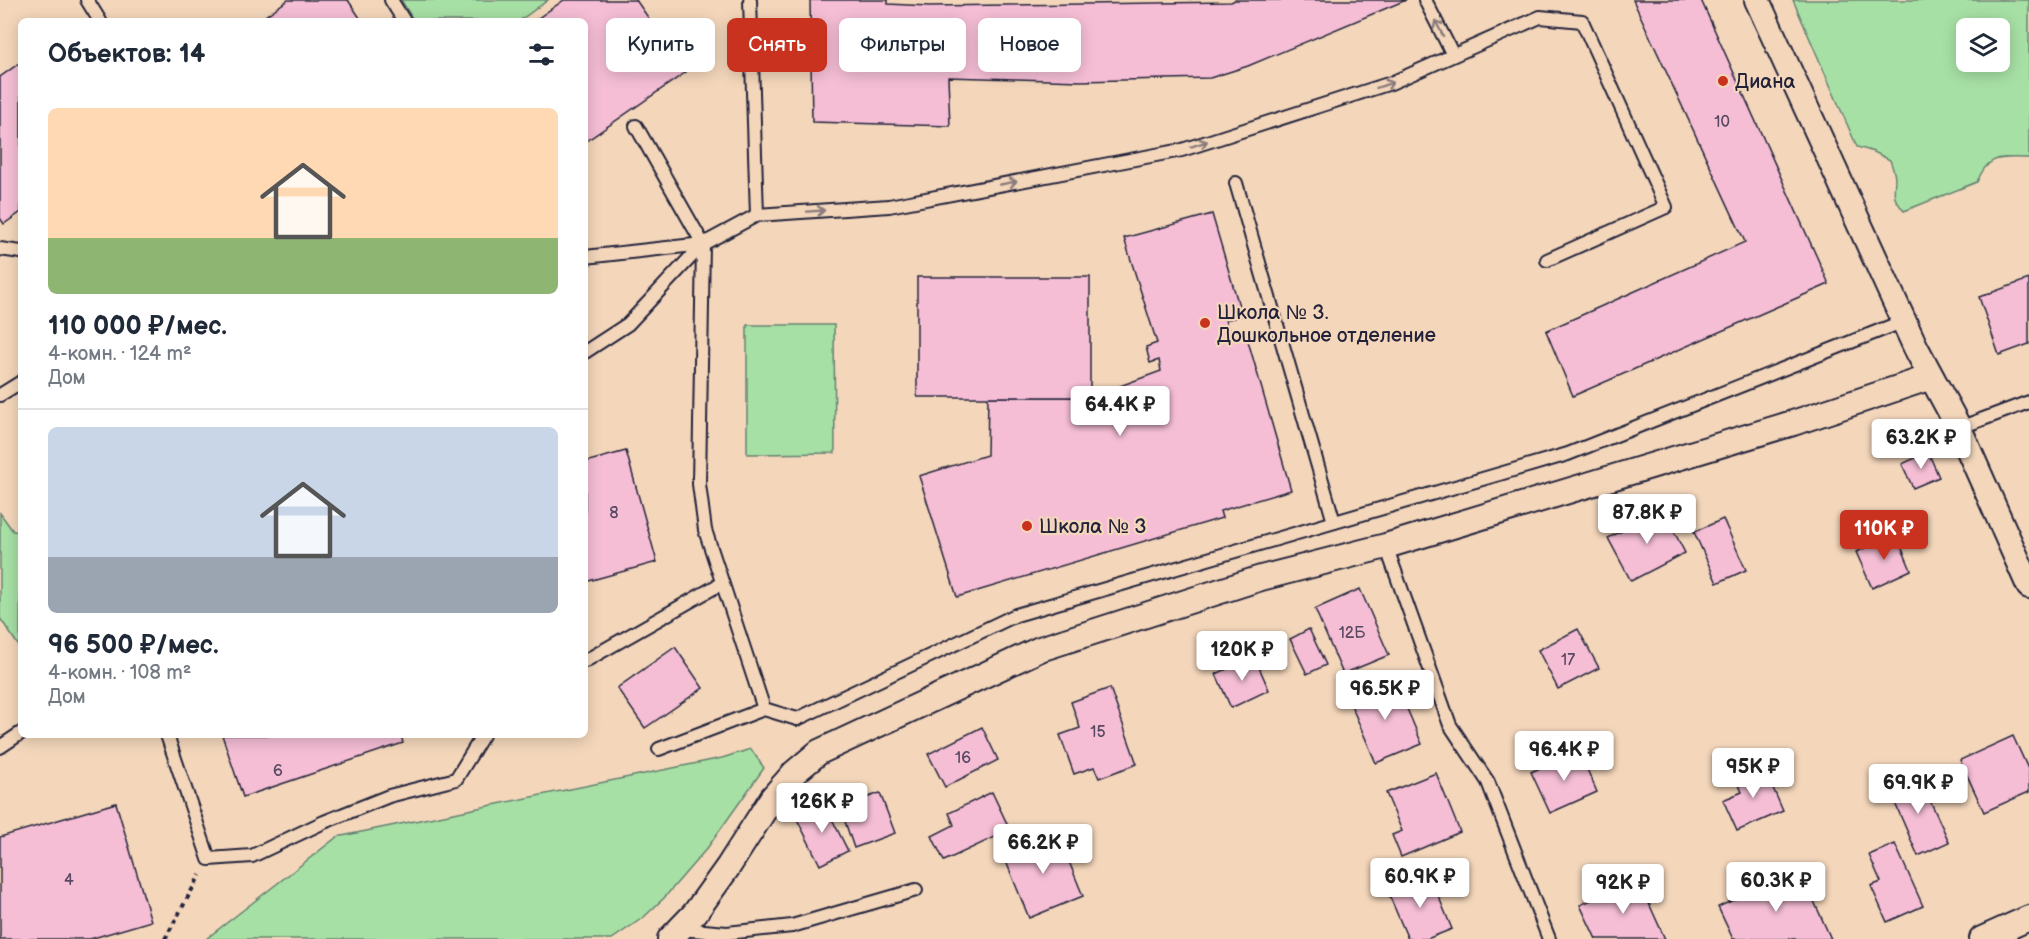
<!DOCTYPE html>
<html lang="ru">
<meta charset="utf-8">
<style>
body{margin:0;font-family:"Balsamiq Sans",sans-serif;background:#f2f2f3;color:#1f2937;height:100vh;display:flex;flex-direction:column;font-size:22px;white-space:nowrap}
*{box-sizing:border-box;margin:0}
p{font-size:20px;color:#747a83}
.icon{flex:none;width:33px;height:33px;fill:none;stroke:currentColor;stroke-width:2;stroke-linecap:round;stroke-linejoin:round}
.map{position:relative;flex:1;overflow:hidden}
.details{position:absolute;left:18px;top:18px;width:570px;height:720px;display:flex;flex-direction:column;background:#fff;border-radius:9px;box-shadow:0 3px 15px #0003}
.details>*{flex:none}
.banner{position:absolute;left:606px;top:18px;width:570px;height:54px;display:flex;gap:12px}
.controls{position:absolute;left:1956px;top:18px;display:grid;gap:12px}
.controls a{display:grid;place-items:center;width:54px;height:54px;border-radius:9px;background:#fff;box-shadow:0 3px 15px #0003;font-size:30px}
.price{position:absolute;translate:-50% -51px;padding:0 14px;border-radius:6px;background:#fff;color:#222;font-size:20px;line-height:39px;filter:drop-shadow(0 2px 3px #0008)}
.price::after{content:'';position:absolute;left:50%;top:36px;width:18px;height:14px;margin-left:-9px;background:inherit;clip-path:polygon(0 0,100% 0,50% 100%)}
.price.active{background:#c8321e;color:#fff}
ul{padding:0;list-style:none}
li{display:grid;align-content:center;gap:12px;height:318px;padding:0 30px}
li+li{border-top:2px solid #e0e1e3}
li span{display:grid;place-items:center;height:186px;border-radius:9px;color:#555}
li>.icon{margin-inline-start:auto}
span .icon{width:108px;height:108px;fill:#fffc;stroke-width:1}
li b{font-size:26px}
h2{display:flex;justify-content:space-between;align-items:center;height:72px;padding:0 30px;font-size:26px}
.tag{padding:0 21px;border-radius:9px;background:#fff;box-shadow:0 3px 15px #0003;font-size:21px;line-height:54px}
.tag.active{background:#c8321e;color:#fff}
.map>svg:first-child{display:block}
.green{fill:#a7e0a5;stroke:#648170;stroke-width:1.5;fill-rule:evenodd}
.building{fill:#f5bed5;stroke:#22223b;stroke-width:1.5}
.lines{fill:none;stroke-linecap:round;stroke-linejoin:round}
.service-casing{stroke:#22223b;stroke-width:16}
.minor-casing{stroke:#22223b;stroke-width:28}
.path{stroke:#22223b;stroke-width:4;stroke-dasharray:4.5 4.5;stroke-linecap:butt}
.service{stroke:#f4d7bb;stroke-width:12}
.minor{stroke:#f4d7bb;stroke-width:24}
.oneway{stroke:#8b7c7b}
.poi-dot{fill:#c8321e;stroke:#f4d7bb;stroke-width:2}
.labels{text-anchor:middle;stroke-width:4.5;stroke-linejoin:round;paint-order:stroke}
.number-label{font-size:16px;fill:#574962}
.poi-label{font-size:20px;fill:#22223b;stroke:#f4d7bb;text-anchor:start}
</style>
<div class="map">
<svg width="2029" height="939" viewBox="0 0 2029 939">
<rect width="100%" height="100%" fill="#f4d7bb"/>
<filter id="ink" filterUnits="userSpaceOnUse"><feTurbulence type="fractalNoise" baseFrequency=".0167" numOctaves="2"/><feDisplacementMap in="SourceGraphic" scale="12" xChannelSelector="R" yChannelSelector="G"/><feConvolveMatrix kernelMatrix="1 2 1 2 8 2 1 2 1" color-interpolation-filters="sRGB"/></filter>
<g filter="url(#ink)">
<g class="green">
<polygon points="401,0 548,0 519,21 414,21"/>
<path d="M 1793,0 L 2029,0 L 2029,158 C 2001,158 1989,153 1977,182 L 1904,211 C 1892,196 1894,197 1895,179 C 1895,173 1892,166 1890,160 L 1874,152 L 1857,147 ZM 2000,28 L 2000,62 L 1966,62 L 1966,28 Z"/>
<polygon points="747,325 834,325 835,453 747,454"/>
<polygon points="0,513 13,531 21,532 20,648 0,618"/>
<polygon points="751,749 764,768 708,847 664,898 644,917 612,939 206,939 337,837 722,758"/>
</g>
<g class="building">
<polygon points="288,0 348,0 362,21 258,21"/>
<polygon points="564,0 636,0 686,72 585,142 585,21 534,21"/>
<polygon points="810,0 888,0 888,4 929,6 1231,2 1235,0 1406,0 1248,66 1210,78 1080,81 948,77 950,126 812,122"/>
<polygon points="1633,0 1701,0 1829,284 1573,396 1546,331 1745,242"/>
<polygon points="21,62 21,212 4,224 0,218 0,77"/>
<polygon points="1212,214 1242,316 1225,320 1231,338 1246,334 1291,490 1220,511 1222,518 957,597 919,476 987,455 988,397 1090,397 1161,371 1159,360 1150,363 1146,347 1157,343 1124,238"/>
<rect x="917" y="277" width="173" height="120"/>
<polygon points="2029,279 2029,344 1999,355 1979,297"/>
<polygon points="626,451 657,562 585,582 585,462"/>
<polygon points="1928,452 1939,477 1913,488 1902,464"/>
<polygon points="1663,510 1685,553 1631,581 1608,538"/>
<polygon points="1723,519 1746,570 1717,583 1694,532"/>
<polygon points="1896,534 1911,570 1872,588 1856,552"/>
<polygon points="1360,589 1389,655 1343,674 1315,609"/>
<polygon points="1309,629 1326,665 1307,674 1290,639"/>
<polygon points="1578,629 1599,668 1558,689 1538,650"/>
<polygon points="675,647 703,688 645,728 617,688"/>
<polygon points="1254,656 1269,690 1231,708 1216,674"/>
<polygon points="1394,678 1422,744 1376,763 1348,698"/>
<polygon points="1110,688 1137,764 1099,778 1094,767 1074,774 1060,735 1080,728 1071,702"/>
<polygon points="982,727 998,760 945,787 928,754"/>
<polygon points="222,735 401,735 403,743 243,797"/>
<polygon points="2013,736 2029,771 2029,792 1984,812 1960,760"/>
<polygon points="1579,751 1597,792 1550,813 1531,772"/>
<polygon points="1762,763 1783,811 1737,831 1723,800 1742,792 1735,776"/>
<polygon points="1436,773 1460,832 1401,857 1392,835 1402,831 1386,793"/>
<polygon points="1918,774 1949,842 1918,856 1888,787"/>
<polygon points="992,792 1010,830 944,861 932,836 954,825 949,813"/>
<polygon points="880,793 895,833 854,848 840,807"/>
<polygon points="116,803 151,921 90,939 0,939 0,837"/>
<polygon points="824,803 848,851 820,865 796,817"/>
<polygon points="1057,832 1083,896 1029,918 1003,854"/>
<polygon points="1895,844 1923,906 1887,922 1871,886 1881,882 1869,855"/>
<polygon points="1800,870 1831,939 1733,939 1718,907"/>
<polygon points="1429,873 1452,929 1427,939 1408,939 1387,890"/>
<polygon points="1638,879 1665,939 1596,939 1580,905"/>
</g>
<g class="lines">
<defs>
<g id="service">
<polyline points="87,0 100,21"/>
<polyline points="391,0 404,21"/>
<polyline points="750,0 757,215"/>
<polyline points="1425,0 1453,55"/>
<polyline points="636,126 703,244 699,484 705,530 764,709"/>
<polyline points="1236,183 1334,522"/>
<polyline points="0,249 21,252"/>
<polyline points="585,257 703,244 757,215 889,206 1182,150 1391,83 1540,17 1582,21 1666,207 1547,260"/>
<polyline points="585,352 628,324 703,244"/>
<polyline points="0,395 21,382"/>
<polyline points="1959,428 2029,402"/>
<polyline points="1386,546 1450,725 1488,782 1549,939"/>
<polyline points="585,661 722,583"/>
<polyline points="167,735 209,859 252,856 324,822 389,796 456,779 483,735"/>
<polyline points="0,747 21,733"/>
<polyline points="659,749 764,709 797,719 1016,615 1568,454 1904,321"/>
<polyline points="681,929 727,933 792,926 916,890"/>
</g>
<g id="minor">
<polyline points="1757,0 1916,348 1959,428 2029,586"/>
<polyline points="670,939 695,913 728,867 772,798 794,773 819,752 1040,649 1261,578 1386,546 1793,423 1931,377"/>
<polyline points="1982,939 2029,918"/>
</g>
</defs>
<use href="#service" class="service-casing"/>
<use href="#minor" class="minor-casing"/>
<polyline class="path" points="165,939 200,875"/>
<use href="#service" class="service"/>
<use href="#minor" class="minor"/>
</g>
<defs><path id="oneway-shaft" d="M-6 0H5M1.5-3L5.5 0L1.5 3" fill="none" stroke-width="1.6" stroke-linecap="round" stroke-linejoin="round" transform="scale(1.5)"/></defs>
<g class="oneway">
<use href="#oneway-shaft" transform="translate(1439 28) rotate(-117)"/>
<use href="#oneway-shaft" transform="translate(1385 85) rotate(-19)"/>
<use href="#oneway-shaft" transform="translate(1199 144) rotate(-18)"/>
<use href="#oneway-shaft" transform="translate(1008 183) rotate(-11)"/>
<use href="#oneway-shaft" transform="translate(816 211) rotate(-4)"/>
</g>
</g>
<g class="poi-dot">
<circle cx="1723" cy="81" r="6"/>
<circle cx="1205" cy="323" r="6"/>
<circle cx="1027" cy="526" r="6"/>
</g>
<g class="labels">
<g class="number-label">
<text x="1722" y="127">10</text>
<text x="614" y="518">8</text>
<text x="1352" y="638">12Б</text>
<text x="1568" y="665">17</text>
<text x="1098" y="737">15</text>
<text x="963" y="763">16</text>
<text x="278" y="776">6</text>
<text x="69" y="885">4</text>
</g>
<g class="poi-label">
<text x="1735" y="88">Диана</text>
<text x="1217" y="319">Школа № 3.<tspan x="1217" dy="23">Дошкольное отделение</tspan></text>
<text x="1039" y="533">Школа № 3</text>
</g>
</g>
</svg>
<div class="controls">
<a><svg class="icon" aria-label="layers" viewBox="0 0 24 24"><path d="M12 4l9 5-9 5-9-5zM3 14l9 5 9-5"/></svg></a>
</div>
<b class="price" style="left:1120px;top:437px">64.4K ₽</b>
<b class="price" style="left:1921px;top:470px">63.2K ₽</b>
<b class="price" style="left:1647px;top:545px">87.8K ₽</b>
<b class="price active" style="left:1884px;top:561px">110K ₽</b>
<b class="price" style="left:1242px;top:682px">120K ₽</b>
<b class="price" style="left:1385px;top:721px">96.5K ₽</b>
<b class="price" style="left:1564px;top:782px">96.4K ₽</b>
<b class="price" style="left:1753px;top:799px">95K ₽</b>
<b class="price" style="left:1918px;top:815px">69.9K ₽</b>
<b class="price" style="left:822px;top:834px">126K ₽</b>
<b class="price" style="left:1043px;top:875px">66.2K ₽</b>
<b class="price" style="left:1420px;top:909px">60.9K ₽</b>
<b class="price" style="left:1776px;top:913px">60.3K ₽</b>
<b class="price" style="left:1623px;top:915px">92K ₽</b>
<div class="banner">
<a class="tag">Купить</a>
<a class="tag active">Снять</a>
<a class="tag">Фильтры</a>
<a class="tag">Новое</a>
</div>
<section class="details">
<h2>Объектов: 14<svg class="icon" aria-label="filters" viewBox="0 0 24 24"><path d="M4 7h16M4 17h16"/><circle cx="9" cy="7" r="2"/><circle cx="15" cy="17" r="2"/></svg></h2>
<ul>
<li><span style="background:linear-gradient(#ffd9b3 70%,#8fb573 0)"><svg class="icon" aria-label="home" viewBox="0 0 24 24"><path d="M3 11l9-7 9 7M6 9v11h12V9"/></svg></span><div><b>110 000 ₽/мес.</b><p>4-комн. · 124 m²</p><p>Дом</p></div></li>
<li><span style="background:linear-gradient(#c9d6e8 70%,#9aa5b1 0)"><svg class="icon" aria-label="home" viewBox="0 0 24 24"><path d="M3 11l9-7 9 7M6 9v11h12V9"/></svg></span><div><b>96 500 ₽/мес.</b><p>4-комн. · 108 m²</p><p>Дом</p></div></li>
</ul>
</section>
</div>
